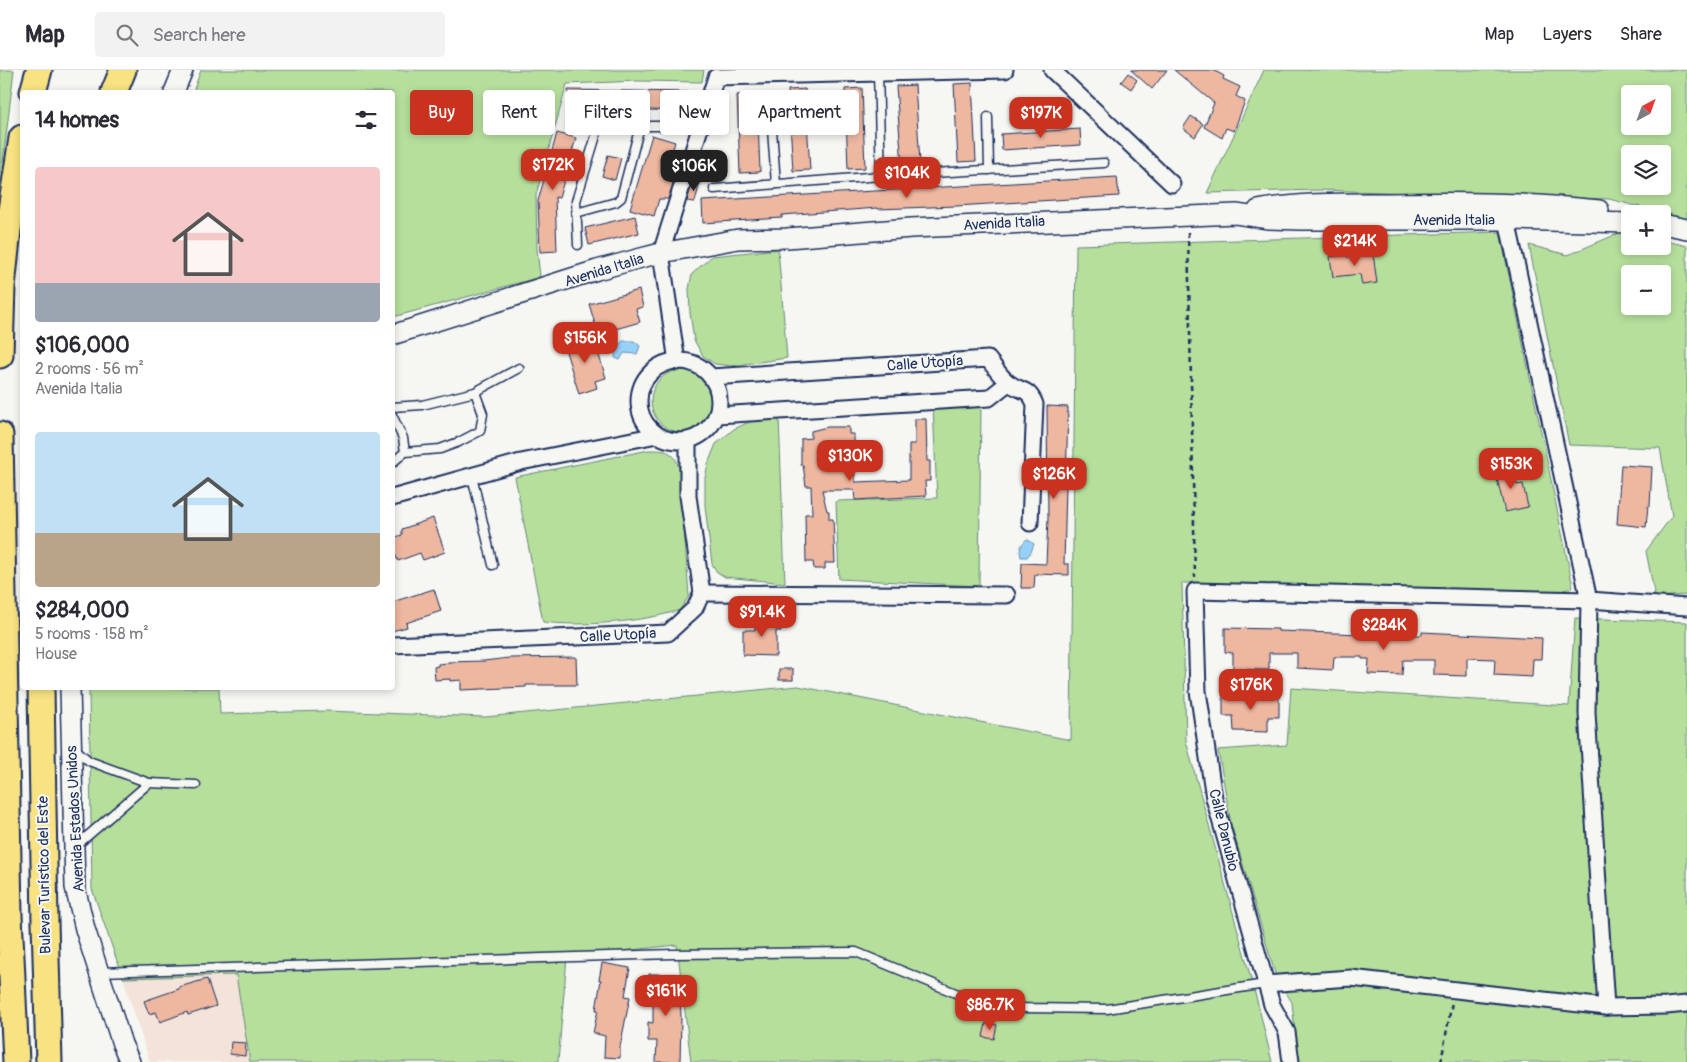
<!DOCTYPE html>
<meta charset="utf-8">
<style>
body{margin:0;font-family:Pangolin,sans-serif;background:#f2f2f3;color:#2b2b33;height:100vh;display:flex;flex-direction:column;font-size:19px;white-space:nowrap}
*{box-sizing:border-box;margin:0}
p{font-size:16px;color:#7c7c81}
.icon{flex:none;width:28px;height:28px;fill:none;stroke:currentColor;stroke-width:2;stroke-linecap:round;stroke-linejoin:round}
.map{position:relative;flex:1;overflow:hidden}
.sheet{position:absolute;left:20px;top:20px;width:375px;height:600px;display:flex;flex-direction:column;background:#fff;border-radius:5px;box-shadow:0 2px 8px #0003}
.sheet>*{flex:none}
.banner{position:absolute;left:410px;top:20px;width:475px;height:45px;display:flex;gap:10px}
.needle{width:32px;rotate:41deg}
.controls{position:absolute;left:1621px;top:15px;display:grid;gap:10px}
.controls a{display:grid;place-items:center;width:50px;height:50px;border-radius:5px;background:#fff;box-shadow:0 2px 8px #0003;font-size:25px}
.price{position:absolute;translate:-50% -42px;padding:0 11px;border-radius:10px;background:#c8321e;color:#fff;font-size:16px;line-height:32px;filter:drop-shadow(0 1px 2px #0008)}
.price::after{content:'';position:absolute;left:50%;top:30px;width:15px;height:11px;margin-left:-8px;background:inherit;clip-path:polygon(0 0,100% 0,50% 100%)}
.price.current{background:#222;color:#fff}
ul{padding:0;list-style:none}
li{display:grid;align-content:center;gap:10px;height:265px;padding:0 15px}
li span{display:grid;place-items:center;height:155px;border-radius:5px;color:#555}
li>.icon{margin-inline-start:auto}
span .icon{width:90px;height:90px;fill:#fffc;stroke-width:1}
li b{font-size:21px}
h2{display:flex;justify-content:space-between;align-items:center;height:60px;padding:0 15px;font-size:21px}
.tag{padding:0 18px;border-radius:5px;background:#fff;box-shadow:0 2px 8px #0003;font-size:18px;line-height:45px}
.tag.current{background:#c8321e;color:#fff}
header{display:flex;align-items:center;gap:30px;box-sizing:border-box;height:70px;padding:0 25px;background:#fff;border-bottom:1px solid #e1e1e2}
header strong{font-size:24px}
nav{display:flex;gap:28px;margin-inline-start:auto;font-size:18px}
.search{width:350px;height:45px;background:#f2f2f3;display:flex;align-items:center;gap:12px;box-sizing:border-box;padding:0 18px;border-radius:5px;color:#7c7c81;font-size:19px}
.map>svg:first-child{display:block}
.built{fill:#f3e3d9}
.green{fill:#b6df9c;stroke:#68877d;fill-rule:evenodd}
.water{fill:#97d1f7;stroke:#6590ba}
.building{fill:#edb7a0;stroke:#1b2f5e}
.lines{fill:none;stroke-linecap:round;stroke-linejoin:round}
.service-casing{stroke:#1b2f5e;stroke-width:11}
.minor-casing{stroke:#1b2f5e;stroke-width:19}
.tertiary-casing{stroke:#1b2f5e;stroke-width:22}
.trunk-casing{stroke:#1b2f5e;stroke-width:29}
.path{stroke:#1b2f5e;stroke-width:2.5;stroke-dasharray:5 4;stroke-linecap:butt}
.service{stroke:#f6f6f2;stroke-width:8}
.minor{stroke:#f6f6f2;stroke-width:15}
.tertiary{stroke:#f6f6f2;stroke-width:19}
.trunk{stroke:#f8e281;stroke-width:25}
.labels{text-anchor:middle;stroke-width:4;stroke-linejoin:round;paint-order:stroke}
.street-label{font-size:15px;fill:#1b2f5e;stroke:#f6f6f2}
</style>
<header>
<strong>Map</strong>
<div class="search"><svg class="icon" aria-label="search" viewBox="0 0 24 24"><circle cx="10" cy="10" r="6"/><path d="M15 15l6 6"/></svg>Search here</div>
<nav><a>Map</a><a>Layers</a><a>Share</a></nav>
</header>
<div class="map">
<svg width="1687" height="992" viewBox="0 0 1687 992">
<rect width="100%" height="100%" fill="#f6f6f2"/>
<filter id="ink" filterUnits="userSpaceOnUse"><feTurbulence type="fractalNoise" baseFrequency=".02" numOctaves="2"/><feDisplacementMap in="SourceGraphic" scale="10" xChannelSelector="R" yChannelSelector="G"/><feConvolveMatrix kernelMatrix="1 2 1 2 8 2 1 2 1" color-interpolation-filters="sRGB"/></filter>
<g filter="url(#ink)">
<polygon class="built" points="236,905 250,992 150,992 123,908"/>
<g class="green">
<polygon points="0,0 14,0 0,116"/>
<polygon points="201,0 704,0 702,12 639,11 567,14 536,125 537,178 540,207 393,247 392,22 193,22"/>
<path d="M 1264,0 L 1687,0 L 1687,149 L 1609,129 L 1319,120 L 1207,123 ZM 1630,24 L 1662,24 L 1662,56 L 1630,56 ZM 1630,84 L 1662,84 L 1662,116 L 1630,116 Z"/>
<path d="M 1624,161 L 1630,162 L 1630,176 L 1662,176 L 1663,170 L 1687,176 L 1687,525 L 1655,527 L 1646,481 L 1672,446 L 1660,378 L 1569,375 L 1529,175 L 1568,185 ZM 1630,204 L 1662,204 L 1662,236 L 1630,236 Z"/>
<polygon points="1500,162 1573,517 1558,522 1182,513 1186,671 1259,938 1272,992 691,992 677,875 567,887 558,992 250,992 236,905 123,908 92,819 89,618 219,618 220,644 326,641 485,647 798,616 1071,670 1076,175"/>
<polygon points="778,179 787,288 731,296 715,294 703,286 694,270 690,243 689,219 692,204 712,186"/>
<circle cx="682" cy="331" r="31"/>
<polygon points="981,334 979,516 839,509 836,431 937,428 933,336"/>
<polygon points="779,346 785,513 725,507 717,502 712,494 705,436 705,408 708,394 716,374 734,359 749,352"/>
<path d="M 649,380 C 670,380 675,382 680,402 L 689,526 L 680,540 C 642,552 583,557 543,552 L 515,407 Z"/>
<polygon points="1575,548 1687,552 1687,992 1298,992 1292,932 1277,910 1231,754 1218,680 1287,675 1291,618 1569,636"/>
</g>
<g class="water">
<polygon points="623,271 634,271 640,276 637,284 624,283 620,290 615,288 615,278"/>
<path d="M 1027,469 L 1034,474 L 1031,482 L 1027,487 L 1021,487 C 1019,479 1021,474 1027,469 Z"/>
</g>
<g class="building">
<polygon points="1131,0 1167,0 1152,19"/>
<polygon points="1174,0 1213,0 1224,6 1223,9 1240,17 1236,26 1245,31 1234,61 1226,58 1222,68 1204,57 1214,33"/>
<polygon points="1128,3 1137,10 1131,19 1121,12"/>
<polygon points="972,13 976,91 958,92 954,14"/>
<polygon points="915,15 920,93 902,95 896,16"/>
<polygon points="862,18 865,98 848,99 845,19"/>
<polygon points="805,19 810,100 793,101 788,20"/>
<polygon points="568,20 688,22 688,41 568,38"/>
<polygon points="757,24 760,102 740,103 737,25"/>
<polygon points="1191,46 1203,54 1195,67 1183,58"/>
<polygon points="1080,59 1081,75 1002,80 1001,64"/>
<polygon points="557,63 576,68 559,128 555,127 557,181 540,182 538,131"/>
<polygon points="652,65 675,72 664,109 674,110 668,129 659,129 654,146 630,139"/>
<polygon points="608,85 621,88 615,110 602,106"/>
<polygon points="1117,107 1119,126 956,136 878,139 878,138 782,145 782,148 703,153 702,131"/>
<polygon points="693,111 700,112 695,132 687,131"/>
<polygon points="635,146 639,163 589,175 585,158"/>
<polygon points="1373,184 1377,213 1362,215 1360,204 1333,207 1330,187 1347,185 1347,187"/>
<polygon points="639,220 643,237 636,239 640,252 598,264 589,234"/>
<polygon points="593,266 606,308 595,311 597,318 579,324 564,275"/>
<polygon points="1047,336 1068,337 1064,494 1069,494 1069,505 1035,504 1034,518 1021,518 1022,493 1046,494 1048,449"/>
<polygon points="915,349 926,349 927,391 930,391 930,411 925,411 926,426 855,430 854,420 822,420 827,441 829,441 829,449 833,449 835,493 825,493 825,499 814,499 813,492 806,492 805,444 812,444 811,416 806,416 803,395 801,395 801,369 811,368 811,361 827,357 849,357 849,364 854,364 855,412 909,410 909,374 915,374"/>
<polygon points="1621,395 1652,397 1650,436 1648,436 1646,457 1617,454"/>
<polygon points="1514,396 1517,415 1523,414 1528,437 1505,442 1495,400"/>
<polygon points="433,448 445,482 423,490 420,483 398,491 392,477 392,468 402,465 402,459"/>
<polygon points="434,519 441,541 406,553 407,557 392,561 392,532"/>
<polygon points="755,549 781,550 781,561 776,561 776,586 743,585 743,560 755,560"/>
<polygon points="1225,558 1278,559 1278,561 1362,564 1422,565 1422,562 1542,568 1541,589 1533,589 1532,607 1494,605 1495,589 1467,588 1467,606 1434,605 1434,590 1403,590 1402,605 1368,604 1369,589 1362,589 1362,587 1334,587 1333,600 1297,598 1297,583 1269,583 1269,600 1233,599 1233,583 1225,582"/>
<polygon points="576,587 577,615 526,615 526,617 461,620 461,610 450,611 450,609 435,610 434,597 438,596 438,594 448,593 448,592 484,591 509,588"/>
<rect x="779" y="599" width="14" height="11"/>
<polygon points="1223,624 1279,624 1279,647 1268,647 1268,662 1234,661 1233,646 1223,646"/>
<polygon points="602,893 630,898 625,926 630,927 620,977 620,988 604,987 605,966 593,963 598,940 596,940 601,910 599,910"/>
<polygon points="649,904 677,904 677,917 680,917 681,948 680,992 656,992 657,971 648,971 648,952 653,953 653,931 650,931"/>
<polygon points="207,909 216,936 188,945 187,942 160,952 156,942 149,944 144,931 179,919 179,917"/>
<polygon points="986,953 997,955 994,969 983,967"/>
<polygon points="231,972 246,973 245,986 230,984"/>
</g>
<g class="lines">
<defs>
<g id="service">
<polyline points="878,3 881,106"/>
<polyline points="770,32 776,114"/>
<polyline points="988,47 989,100"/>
<polyline points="574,56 700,56"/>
<polyline points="714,119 881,106 1104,93"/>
<polyline points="576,143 616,132 621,128 640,56"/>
<polyline points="578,175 576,131 599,56"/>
<polyline points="392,337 422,335 475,322 519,298"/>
<polyline points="392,345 403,368 405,382 392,393"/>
<polyline points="405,382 440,379 459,372 480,361 483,344 475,322"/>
<polyline points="472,406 493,495"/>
<polyline points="74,678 89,691 149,713"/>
<polyline points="77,775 149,713 196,715"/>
<polyline points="99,902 673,884 856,882 958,924 1024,938 1107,939 1265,914"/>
</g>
<g id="minor">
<polyline points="1052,0 1172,114"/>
<circle cx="679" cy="331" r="40"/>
<polyline points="677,292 661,183 716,7 1005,0"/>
<path d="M 711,307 L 988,289 C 994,296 1001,308 1009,313 C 1021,322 1028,317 1035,334 L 1030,453"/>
<polyline points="717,345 989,328 1008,313"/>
<polyline points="392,428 521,392 657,365"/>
<polyline points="702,523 1007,525"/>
<polyline points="392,575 668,563 695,538 702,523 688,426 688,370"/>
<polyline points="1265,914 1351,908 1606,937 1666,936 1687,934"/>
<polyline points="1606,937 1587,643 1589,530 1687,537"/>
<polyline points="1291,992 1287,962 1272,935 1214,728 1198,621 1195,521 1589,530 1505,141"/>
</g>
<g id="tertiary">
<polyline points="174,22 183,0"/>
<path d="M 1258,140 C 1301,132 1346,133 1390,133 C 1460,132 1530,132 1599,140"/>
<polyline points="1662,154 1687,159"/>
<polyline points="392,265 597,200 641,188 661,183 738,169 787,168 911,158 1236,144 1269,149 1301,150 1507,150 1630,153"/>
<polyline points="70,618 75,817 85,859 122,974 130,992"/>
</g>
<g id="trunk">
<polyline points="33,22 39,0"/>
<polyline points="114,22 123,0"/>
<polyline points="0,285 2,217 8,160 22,68"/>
<polyline points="0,365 9,845 16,992"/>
<polyline points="41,618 45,852 49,992"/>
</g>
</defs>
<use href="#service" class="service-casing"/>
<use href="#minor" class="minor-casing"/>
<use href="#tertiary" class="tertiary-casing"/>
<use href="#trunk" class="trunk-casing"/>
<g class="path">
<polyline points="1188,162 1195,507"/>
<polyline points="1441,992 1452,932"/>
</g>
<use href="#service" class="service"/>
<use href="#minor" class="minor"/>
<use href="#tertiary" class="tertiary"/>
<use href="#trunk" class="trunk"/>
</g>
</g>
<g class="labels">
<g class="street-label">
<text x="1454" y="155">Avenida Italia</text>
<text transform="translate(1004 153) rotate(-3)" y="5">Avenida Italia</text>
<text transform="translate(604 200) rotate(-17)" y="5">Avenida Italia</text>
<text transform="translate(925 293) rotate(-4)" y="5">Calle Utopía</text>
<text transform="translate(618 565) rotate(-3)" y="5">Calle Utopía</text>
<text transform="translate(75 749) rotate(-93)" y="5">Avenida Estados Unidos</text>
<text transform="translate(1224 760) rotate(76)" y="5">Calle Danubio</text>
<text transform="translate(44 805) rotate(-91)" y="5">Bulevar Turístico del Este</text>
</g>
</g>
</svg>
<div class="controls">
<a><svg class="needle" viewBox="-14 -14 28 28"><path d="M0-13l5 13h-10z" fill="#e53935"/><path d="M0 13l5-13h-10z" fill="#7c7c81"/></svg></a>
<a><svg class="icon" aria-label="layers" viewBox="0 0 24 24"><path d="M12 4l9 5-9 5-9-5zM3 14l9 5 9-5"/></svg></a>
<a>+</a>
<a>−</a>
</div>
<b class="price" style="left:1041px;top:69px">$197K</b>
<b class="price" style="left:553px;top:121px">$172K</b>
<b class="price current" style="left:694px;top:122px">$106K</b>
<b class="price" style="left:907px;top:129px">$104K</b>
<b class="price" style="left:1355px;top:197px">$214K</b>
<b class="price" style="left:585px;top:294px">$156K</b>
<b class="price" style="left:850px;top:412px">$130K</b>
<b class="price" style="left:1511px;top:420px">$153K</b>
<b class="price" style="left:1054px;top:430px">$126K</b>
<b class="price" style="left:762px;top:568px">$91.4K</b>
<b class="price" style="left:1384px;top:581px">$284K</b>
<b class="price" style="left:1251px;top:641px">$176K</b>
<b class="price" style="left:666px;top:947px">$161K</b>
<b class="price" style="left:990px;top:961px">$86.7K</b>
<div class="banner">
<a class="tag current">Buy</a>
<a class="tag">Rent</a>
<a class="tag">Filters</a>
<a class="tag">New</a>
<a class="tag">Apartment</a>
</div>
<section class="sheet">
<h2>14 homes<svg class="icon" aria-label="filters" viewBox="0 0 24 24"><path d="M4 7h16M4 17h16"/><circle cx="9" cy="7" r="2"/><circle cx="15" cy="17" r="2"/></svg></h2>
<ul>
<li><span style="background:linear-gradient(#f6c9c9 75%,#9aa5b1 0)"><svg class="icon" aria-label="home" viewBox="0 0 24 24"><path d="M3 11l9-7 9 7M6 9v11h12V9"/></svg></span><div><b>$106,000</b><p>2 rooms · 56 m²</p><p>Avenida Italia</p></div></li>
<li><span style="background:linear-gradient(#bfe0f5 65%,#b9a48a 0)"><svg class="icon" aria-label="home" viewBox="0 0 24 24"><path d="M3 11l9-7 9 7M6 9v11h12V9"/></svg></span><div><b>$284,000</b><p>5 rooms · 158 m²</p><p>House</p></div></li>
</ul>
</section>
</div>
